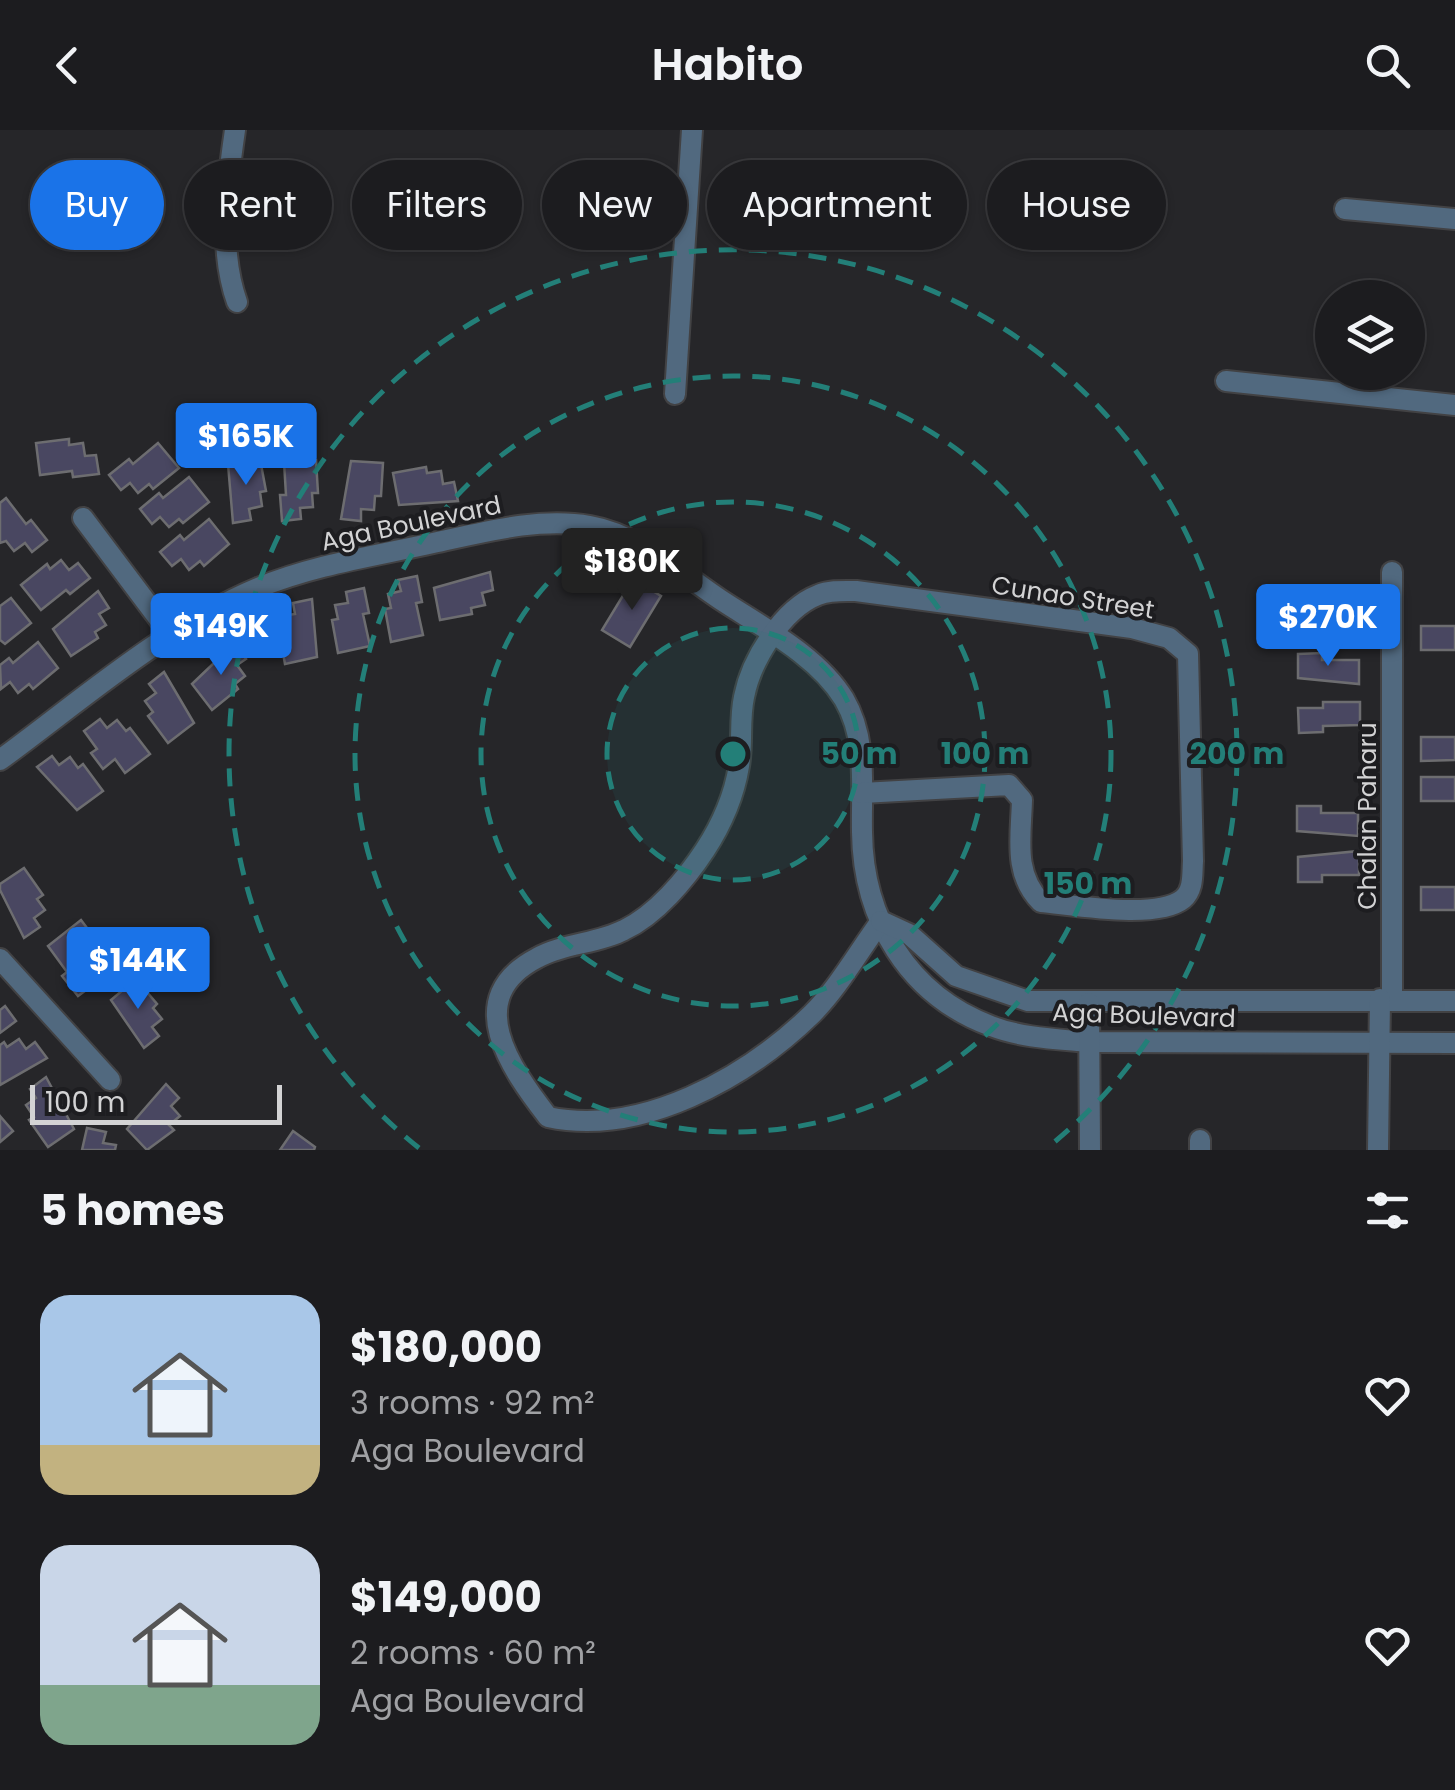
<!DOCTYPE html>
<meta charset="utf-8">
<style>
body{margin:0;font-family:Poppins,sans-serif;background:#29292c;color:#f1f3f6;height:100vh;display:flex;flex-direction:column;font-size:38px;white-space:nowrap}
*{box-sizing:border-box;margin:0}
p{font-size:32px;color:#a0a1a4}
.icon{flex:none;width:55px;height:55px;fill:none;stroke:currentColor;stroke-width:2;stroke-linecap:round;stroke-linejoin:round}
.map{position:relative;height:1020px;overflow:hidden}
.details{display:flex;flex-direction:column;background:#1c1c1f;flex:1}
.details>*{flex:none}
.guide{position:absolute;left:30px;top:30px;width:1395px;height:90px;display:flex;gap:20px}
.buttons{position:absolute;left:1315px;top:150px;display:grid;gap:20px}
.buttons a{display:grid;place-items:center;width:110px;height:110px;border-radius:50%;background:#1c1c1f;box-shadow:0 2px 8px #0004,0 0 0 2px #3a3a3d;font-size:50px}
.scale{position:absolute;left:30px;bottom:25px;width:252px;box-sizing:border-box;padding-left:10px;border:5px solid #d3d3d4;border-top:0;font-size:28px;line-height:35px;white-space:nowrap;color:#d3d3d4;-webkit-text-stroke:8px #1d1d20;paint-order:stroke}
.price{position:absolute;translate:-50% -85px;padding:0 22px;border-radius:10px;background:#1a73e8;color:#fff;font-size:32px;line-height:65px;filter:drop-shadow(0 2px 5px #0008)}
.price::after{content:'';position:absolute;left:50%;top:60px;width:30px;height:22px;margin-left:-15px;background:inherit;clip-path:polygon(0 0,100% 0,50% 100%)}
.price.active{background:#222;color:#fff}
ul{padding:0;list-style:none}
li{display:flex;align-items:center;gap:30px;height:250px;padding:0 40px}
li span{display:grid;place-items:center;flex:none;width:280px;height:200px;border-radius:30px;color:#555}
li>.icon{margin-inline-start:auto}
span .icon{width:120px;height:120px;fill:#fffc;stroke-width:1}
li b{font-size:42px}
h2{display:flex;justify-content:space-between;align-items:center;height:120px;padding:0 40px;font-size:42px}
.tag{padding:0 35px;border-radius:45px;background:#1c1c1f;box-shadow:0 2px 8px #0004,0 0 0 2px #3a3a3d;font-size:35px;line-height:90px}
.tag.active{background:#1a73e8;color:#fff}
header{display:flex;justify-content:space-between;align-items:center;height:130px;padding:0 40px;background:#1c1c1f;font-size:45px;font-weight:600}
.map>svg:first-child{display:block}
.building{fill:#494761;stroke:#6d6d70;stroke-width:2.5}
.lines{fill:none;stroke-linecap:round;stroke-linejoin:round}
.minor-casing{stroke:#424244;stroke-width:24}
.minor{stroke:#51697f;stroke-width:20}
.ring{fill:none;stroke:#237f78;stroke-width:5;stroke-dasharray:18 12}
.labels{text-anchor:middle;stroke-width:8;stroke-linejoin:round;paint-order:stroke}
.street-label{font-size:25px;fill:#d3d3d4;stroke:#1d1d20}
.centre{fill:#237f78;stroke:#1d1d20;stroke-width:5}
.ring-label{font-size:30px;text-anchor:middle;font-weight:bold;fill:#237f78;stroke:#1d1d20;stroke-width:8;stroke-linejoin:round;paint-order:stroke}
</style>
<header><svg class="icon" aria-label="back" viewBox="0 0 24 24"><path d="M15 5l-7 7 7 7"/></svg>Habito<svg class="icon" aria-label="search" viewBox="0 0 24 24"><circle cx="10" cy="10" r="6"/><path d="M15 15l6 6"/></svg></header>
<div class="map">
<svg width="1455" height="1020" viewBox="0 0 1455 1020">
<rect width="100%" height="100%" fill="#262629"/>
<g class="building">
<polygon points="69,309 69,315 83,313 85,326 96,325 99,344 73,347 72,341 40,345 36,313"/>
<polygon points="158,313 179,338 153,359 149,354 138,363 130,353 121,360 109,345 129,329 133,334"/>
<polygon points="260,329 266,361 260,362 262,376 249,379 251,390 233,393 228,334"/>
<polygon points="316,330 318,363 312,363 313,377 300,378 301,389 282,391 280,365 286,365 284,332"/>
<polygon points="351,331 383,333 381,366 375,366 374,380 361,379 361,391 341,389"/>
<polygon points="426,337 427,343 441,341 443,354 454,352 458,371 399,375 393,343"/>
<polygon points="189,347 209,372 183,393 179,389 169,397 160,387 152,394 140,379 159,363 163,368"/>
<polygon points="6,368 26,394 31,390 47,410 32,422 25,413 14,421 6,411 0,413 0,373"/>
<polygon points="209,389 229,414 204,436 200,431 189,440 181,429 172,436 160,422 180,405 184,410"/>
<polygon points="61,430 69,440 78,433 90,448 70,464 66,460 41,480 21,455 47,434 50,439"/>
<polygon points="490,442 493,460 482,463 485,475 471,478 472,484 440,490 434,458"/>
<polygon points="417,446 422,472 416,473 423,505 391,512 385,479 391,478 388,464 401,461 398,450"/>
<polygon points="633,449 661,466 630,517 602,500"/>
<polygon points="364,458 369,483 363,484 370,516 338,523 332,490 338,489 335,475 348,473 346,462"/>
<polygon points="98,461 109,478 99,484 106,495 95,502 98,508 71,526 53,499"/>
<polygon points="11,468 31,493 5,514 0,510 0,476"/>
<polygon points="312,469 317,527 285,534 279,501 285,500 282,486 295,484 293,473"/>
<rect x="1421" y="496" width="34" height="24"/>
<polygon points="38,512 58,538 33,559 29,554 18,563 10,552 1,559 0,535 9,528 13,533"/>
<polygon points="235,513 246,529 237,535 245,546 235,554 238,559 212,580 192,554"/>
<polygon points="1322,523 1322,530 1359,530 1359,554 1298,548 1298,524"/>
<polygon points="164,542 194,593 168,613 148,586 153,582 145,571 156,563 149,554"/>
<polygon points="1323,572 1360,572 1360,595 1323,596 1323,602 1299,603 1298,578 1323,578"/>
<polygon points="100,589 107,598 117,590 126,601 130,598 150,624 125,643 115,629 103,639 91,623 97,619 84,601"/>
<polygon points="1421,607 1455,607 1455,630 1421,631"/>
<polygon points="52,626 59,635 70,627 78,638 83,634 103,661 77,680 37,637"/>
<rect x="1421" y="647" width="34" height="24"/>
<polygon points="1297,676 1321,676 1321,683 1358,683 1358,706 1297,701"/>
<polygon points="1359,721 1359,745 1322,745 1322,752 1298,752 1298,727"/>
<polygon points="24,738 43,765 37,769 45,780 34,788 40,797 24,808 0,760 0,754"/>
<rect x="1421" y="757" width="34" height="23"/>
<polygon points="81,790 105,822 92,831 97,838 86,846 93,855 78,866 62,846 67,842 48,816"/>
<polygon points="136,849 157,874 153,878 162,889 152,897 159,906 144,918 111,870"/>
<polygon points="5,876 16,891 0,903 0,880"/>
<polygon points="19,909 26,919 35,912 47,928 0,955 0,915 4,912 7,917"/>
<polygon points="46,947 74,999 48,1017 29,990 34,987 26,975 36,968 30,959"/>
<polygon points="166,954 179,968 171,976 180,986 169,995 174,1000 147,1020 127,999"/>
<polygon points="0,986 13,1001 0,1012"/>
<polygon points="87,998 106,1002 103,1013 116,1015 115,1020 82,1020"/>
<polygon points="293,1001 315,1017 314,1020 280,1020"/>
</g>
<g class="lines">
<defs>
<g id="minor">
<path d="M 235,0 C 227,55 218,119 237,172"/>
<polyline points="1345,79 1455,89"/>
<polyline points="1226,251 1455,275"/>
<polyline points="675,264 692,0"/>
<polyline points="83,388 171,505"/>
<polyline points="1392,442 1392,870"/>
<path d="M 0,630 C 82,570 163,498 258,458 C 313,435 375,426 433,413 C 484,402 539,387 590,396 C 638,404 682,444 721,470 C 762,497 818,526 844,569 C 868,610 861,657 862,702 C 863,789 908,865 991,896 C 1022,908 1056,909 1088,912 L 1455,913"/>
<path d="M 862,663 L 1009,655 L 1022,670 C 1021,707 1013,744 1041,772 C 1074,775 1157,790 1183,769 C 1194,760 1192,744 1193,731 L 1188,524 L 1169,508 L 1132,498 L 856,461 C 844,461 830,460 818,465 C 782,479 751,531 744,567 C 739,590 743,613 739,636 C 734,666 722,694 705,720 C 686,749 656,785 624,800 C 597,814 564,813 537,828 C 460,868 511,939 548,987 C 641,1007 746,948 812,884 C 838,858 859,821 881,791"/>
<polyline points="881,791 909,804 956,846 1028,871 1455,871"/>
<polyline points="0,829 110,950"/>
<polyline points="1089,873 1090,1020"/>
<polyline points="1200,1010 1200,1020"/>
<polyline points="1378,1020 1380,869"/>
</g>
</defs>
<use href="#minor" class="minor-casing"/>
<use href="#minor" class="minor"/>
</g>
<circle cx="733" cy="624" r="126" fill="#237f78" fill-opacity=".12"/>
<g class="ring">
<circle cx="733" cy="624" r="126"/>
<circle cx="733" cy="624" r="252"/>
<circle cx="733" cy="624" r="378"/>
<path d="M419 1018A504 504 0 1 1 1047 1018"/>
</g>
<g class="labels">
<g class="street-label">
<text transform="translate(411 393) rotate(-12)" y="9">Aga Boulevard</text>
<text transform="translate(1073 467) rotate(9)" y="9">Cunao Street</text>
<text transform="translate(1367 686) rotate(-90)" y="9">Chalan Paharu</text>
<text transform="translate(1144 885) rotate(2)" y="9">Aga Boulevard</text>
</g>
</g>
<circle cx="733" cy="624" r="15" class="centre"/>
<g class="ring-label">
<text x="859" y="634">50 m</text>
<text x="985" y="634">100 m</text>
<text x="1237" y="634">200 m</text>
<text x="1088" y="764">150 m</text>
</g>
</svg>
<div class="buttons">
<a><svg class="icon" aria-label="layers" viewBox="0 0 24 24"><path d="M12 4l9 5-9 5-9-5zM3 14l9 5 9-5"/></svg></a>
</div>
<div class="scale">100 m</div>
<b class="price" style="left:246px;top:358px">$165K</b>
<b class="price active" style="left:632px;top:483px">$180K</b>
<b class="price" style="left:1328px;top:539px">$270K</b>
<b class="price" style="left:221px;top:548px">$149K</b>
<b class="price" style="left:138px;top:882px">$144K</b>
<div class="guide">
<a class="tag active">Buy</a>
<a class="tag">Rent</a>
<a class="tag">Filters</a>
<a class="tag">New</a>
<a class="tag">Apartment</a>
<a class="tag">House</a>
</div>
</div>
<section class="details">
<h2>5 homes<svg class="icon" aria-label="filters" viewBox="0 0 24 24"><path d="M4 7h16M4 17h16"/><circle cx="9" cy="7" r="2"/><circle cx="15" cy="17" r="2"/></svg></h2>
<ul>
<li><span style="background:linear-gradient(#a9c7e8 75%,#c2b280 0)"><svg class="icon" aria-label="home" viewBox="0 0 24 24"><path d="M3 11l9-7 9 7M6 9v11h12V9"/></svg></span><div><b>$180,000</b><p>3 rooms · 92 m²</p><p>Aga Boulevard</p></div><svg class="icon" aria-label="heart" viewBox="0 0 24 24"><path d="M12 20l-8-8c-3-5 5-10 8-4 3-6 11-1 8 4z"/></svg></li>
<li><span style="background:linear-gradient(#c9d6e8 70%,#7fa58c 0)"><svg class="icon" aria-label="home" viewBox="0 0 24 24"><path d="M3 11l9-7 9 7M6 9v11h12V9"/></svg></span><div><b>$149,000</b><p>2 rooms · 60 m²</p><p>Aga Boulevard</p></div><svg class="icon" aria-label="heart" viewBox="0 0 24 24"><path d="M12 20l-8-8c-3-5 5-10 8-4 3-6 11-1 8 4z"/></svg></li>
</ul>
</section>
